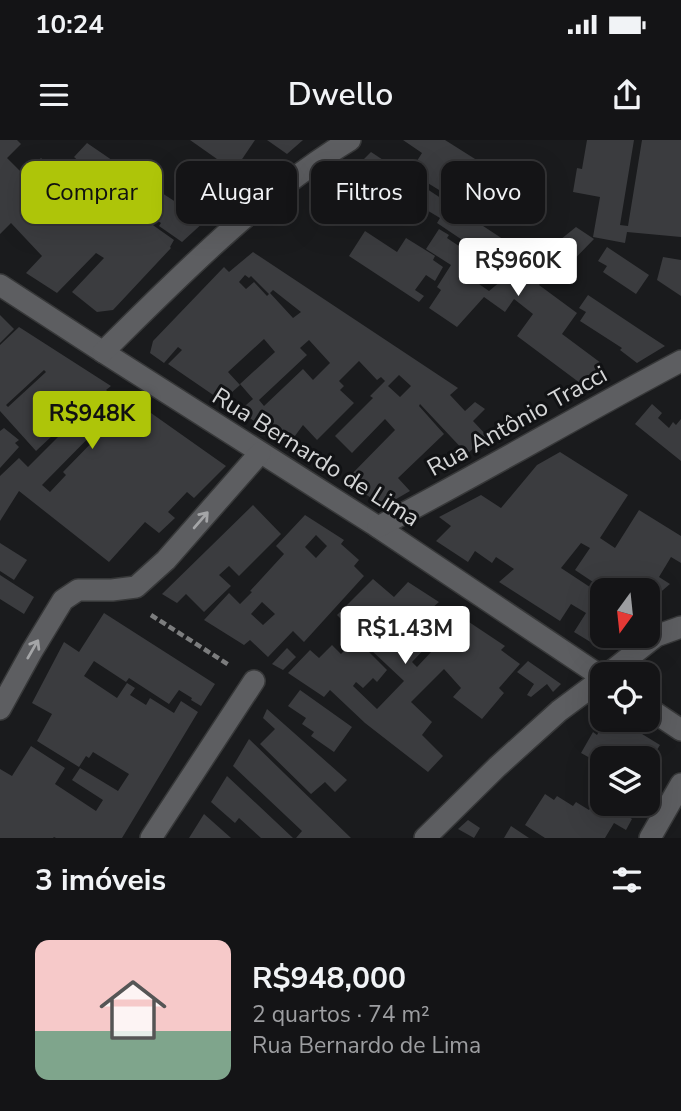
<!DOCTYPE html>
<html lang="pt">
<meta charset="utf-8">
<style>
body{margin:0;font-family:"Nunito Sans",sans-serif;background:#212123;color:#f1f3f6;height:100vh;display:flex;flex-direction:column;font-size:26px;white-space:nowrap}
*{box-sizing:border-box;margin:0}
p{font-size:23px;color:#9d9ea1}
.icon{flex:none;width:38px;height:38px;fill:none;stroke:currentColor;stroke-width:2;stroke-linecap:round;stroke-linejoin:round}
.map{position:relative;height:698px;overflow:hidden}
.panel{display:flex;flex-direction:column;background:#141416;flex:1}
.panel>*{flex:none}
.guide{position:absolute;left:21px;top:21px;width:640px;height:63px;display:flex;gap:14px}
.needle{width:46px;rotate:195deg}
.fabs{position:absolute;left:590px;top:438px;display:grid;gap:14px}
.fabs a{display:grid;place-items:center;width:70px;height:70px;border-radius:14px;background:#141416;box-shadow:0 7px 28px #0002,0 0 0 2px #333335;font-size:35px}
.price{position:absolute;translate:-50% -60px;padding:0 16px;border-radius:7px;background:#fff;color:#222;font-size:23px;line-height:46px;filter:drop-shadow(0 2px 4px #0008)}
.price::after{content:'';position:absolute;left:50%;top:42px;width:21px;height:16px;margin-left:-10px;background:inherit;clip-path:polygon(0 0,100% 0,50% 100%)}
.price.active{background:#aec509;color:#111}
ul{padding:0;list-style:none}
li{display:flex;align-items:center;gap:21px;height:175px;padding:0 35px}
li span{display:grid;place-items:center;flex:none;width:196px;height:140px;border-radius:14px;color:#555}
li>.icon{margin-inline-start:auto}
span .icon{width:84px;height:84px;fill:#fffc;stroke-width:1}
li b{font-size:30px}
h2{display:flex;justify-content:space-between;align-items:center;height:84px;padding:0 35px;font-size:30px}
.tag{padding:0 24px;border-radius:14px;background:#141416;box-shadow:0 7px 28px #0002,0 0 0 2px #333335;font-size:24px;line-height:63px}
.tag.active{background:#aec509;color:#111}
.status{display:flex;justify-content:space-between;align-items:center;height:49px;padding:0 35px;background:#141416;direction:ltr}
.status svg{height:19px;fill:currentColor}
header{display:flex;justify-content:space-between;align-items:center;height:91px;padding:0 35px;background:#141416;font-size:32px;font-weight:600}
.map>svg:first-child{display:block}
.building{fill:#3b3c3f;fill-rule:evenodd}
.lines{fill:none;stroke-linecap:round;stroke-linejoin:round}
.minor-casing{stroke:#373839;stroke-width:24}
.path{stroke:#7c7d7e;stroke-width:4.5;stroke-dasharray:7 3.5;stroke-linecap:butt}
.minor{stroke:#5d5e61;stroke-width:21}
.oneway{stroke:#a4a5a7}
.labels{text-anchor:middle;stroke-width:6;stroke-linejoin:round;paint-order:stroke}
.street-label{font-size:24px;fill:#d4d5d6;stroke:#111214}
</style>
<div class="status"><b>10:24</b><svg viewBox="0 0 49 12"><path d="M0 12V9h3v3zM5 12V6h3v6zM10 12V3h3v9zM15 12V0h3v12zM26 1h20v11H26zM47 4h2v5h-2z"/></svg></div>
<header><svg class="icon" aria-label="menu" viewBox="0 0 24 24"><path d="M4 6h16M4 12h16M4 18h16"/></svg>Dwello<svg class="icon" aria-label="share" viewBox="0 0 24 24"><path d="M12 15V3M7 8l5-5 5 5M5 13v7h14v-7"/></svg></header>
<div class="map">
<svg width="681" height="698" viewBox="0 0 681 698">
<rect width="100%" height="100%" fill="#1a1b1d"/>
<g class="building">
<polygon points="0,0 17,0 21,4 7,18 24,35 41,18 58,34 72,20 107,51 94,64 78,48 57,70 72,85 89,69 94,74 102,72 101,68 112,54 122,62 115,72 120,76 128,65 151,81 150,83 174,100 170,107 171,108 113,170 97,172 72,152 104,118 96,113 57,153 26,133 42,116 11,83 0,94"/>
<polygon points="190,0 255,0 234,31"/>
<polygon points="267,0 303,0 287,14"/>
<polygon points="403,0 445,0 483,24 460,63 410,32 422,13"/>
<polygon points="587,0 634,0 620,85 628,86 642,0 681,0 681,97 627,92 625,103 593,97 600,57 573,52 577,28 582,29"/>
<polygon points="87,3 125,29 205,81 182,102 159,86 161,83 109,48 74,17"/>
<polygon points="371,12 515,107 501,126 437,83 440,78 420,66 407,86 341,42"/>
<polygon points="576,87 594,99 558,136 550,131 539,145 577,173 562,194 601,223 584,246 517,196 533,174 514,159 505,172 484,157 457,187 429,168 441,150 437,147 451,125 426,109 439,89 449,95 447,98 490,127 479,144 489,151 524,122 529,125"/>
<polygon points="365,91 397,112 406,98 435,116 433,120 443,127 435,141 426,135 415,150 424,156 419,162 349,116"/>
<polygon points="607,107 649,135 636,154 603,132 607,126 598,121"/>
<path d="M 253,112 L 458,248 L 450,255 L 465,271 L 475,262 L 485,269 L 473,281 L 487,296 L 467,314 L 420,264 L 419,266 L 444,294 L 398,338 L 410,351 L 391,362 L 376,361 L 345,341 L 395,290 L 385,279 L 352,313 L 335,296 L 373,258 L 370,256 L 385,241 L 381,237 L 377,240 L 359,221 L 339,241 L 344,246 L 340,250 L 354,263 L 317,300 L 303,285 L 289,304 L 239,271 L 253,259 L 240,244 L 275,212 L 264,199 L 228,232 L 240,245 L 222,261 L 168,224 L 182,210 L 178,207 L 164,223 L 150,213 L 153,201 L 224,127 L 229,132 ZM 245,135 L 249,138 L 251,136 L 269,154 L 267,156 L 254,142 L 246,149 L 239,142 ZM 273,150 L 301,172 L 293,178 L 270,153 ZM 309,200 L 330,223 L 313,240 L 303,229 L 264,266 L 259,260 L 307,215 L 300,208 ZM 399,235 L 411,246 L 400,257 L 388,246 Z"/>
<polygon points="663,117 681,120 681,156 657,140"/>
<polygon points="588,155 639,189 665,206 637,223 620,210 622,208 580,181 586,172 579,168"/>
<polygon points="0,175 14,189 0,203"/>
<path d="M 19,187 L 111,246 L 106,250 L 129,269 L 127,271 L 142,282 L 151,273 L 226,326 L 194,358 L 187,352 L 168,372 L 175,378 L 159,393 L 145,382 L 109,422 L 19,351 L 0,381 L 0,336 L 19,318 L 28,327 L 73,282 L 71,278 L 36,311 L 0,271 L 0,205 ZM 44,230 L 46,232 L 8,267 L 6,265 ZM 109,277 L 111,279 L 102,288 L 104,290 L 63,332 L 66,335 L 50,352 L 42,345 Z"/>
<polygon points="652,264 662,273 658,278 669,288 673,282 676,285 681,279 681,321 635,284"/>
<polygon points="4,288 19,300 15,303 19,307 0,328 0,291"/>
<polygon points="560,312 628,355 600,398 615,408 639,370 681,396 681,423 671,417 659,437 670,444 656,456 641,447 640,450 605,450 575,430 590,408 581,403 561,428 602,455 602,495 611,495 597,506 574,492 586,473 571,464 560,481 499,442 514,429 496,417 492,423 475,411 468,422 436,401 451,386 439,377 481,355 501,368 537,325"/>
<polygon points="253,365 281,394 239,436 229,426 219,435 231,446 204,472 186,454 177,463 162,454"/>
<path d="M 305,375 L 344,400 L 341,404 L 359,420 L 354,426 L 364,436 L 304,502 L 293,491 L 268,517 L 250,500 L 244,505 L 204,480 L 229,453 L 240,464 L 252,452 L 250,451 L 284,414 L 276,406 ZM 316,395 L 327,406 L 316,418 L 305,407 ZM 262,462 L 275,474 L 263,485 L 251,474 Z"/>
<polygon points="0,403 27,420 14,440 0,431"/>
<polygon points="0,435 34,457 24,474 0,459"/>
<path d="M 373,439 L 394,457 L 408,442 L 439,462 L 432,468 L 438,474 L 429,484 L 443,497 L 435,506 L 431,502 L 412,522 L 417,527 L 463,478 L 505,506 L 501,510 L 520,524 L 499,548 L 504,553 L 482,579 L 453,557 L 461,548 L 444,529 L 411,562 L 432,582 L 422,595 L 443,616 L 428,632 L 365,583 L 330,550 L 324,557 L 288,533 L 310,510 L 319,518 L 332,505 L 341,514 L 358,496 L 337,475 ZM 370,509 L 404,541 L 377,569 L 353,546 L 356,542 L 363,548 L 373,538 L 377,542 L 387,530 L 368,511 Z"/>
<polygon points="104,473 215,544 201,566 191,560 192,558 179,550 169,564 129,538 126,542 94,521 84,536 117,558 127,543 135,548 130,555 146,565 150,558 174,573 181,561 198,572 122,698 56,698 54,697 53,698 0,698 0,629 12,636 31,606 65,628 55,644 96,671 103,660 72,640 80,628 118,651 129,634 93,612 89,618 86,616 79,627 37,601 52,574 32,563 42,544 64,502 79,512"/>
<polygon points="287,508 296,517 283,530 272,524"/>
<polygon points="528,521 561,544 553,552 547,544 531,557 527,555 534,544 517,532"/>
<polygon points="300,550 352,587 334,612 311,596 314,592 302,584 306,578 288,566"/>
<polygon points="267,569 347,640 335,652 325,642 311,654 260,604 275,589 263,578"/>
<polygon points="606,579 627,589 629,586 660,605 648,624 660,630 650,647 648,646 648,618 602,618 602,645 590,638 599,623 581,613 593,592 597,595"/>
<polygon points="249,599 319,667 351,698 296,698 302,691 233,626"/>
<polygon points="227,636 293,698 261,698 239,678 235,683 211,662"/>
<polygon points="545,654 554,660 557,656 573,666 576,662 589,670 593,664 599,668 601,663 608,663 632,679 626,690 614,683 605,698 545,698 525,685"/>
<polygon points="204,674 231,698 189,698"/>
<polygon points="468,680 480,688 474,698 458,689"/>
<polygon points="511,686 529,698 504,698"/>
</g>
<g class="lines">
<defs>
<g id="minor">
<polyline points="0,145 103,212 378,387 602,537"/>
<path d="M 103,212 C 180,136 257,57 350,0"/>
<path d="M 378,387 C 480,334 579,275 681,221"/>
<polyline points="608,534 656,496 681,487"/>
<polyline points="648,568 681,590"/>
<polyline points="0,569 32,511 63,460 78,450 112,450 136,447 166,420 260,313"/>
<polyline points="151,698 254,541"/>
<polyline points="425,698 497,627 559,571 602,539"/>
<polyline points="650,698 681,644"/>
</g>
</defs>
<use href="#minor" class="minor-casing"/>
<polyline class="path" points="151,475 229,525"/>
<use href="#minor" class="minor"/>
</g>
<defs><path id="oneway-shaft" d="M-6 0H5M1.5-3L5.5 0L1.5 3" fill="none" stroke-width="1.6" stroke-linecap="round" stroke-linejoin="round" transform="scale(1.75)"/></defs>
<g class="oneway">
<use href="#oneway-shaft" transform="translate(201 380) rotate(-49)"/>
<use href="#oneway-shaft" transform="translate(33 509) rotate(-60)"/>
</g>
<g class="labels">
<g class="street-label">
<text transform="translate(517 281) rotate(-29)" y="8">Rua Antônio Tracci</text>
<text transform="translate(316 317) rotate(32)" y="8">Rua Bernardo de Lima</text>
</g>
</g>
</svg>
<div class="fabs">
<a><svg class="needle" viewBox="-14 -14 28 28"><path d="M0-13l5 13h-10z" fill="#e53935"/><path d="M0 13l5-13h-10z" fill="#9d9ea1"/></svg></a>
<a><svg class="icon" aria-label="locate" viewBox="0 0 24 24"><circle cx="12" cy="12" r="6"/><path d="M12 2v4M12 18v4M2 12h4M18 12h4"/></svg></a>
<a><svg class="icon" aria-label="layers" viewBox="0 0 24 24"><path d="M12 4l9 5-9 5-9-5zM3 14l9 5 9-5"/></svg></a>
</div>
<b class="price" style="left:518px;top:158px">R$960K</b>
<b class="price active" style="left:92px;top:311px">R$948K</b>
<b class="price" style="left:405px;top:526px">R$1.43M</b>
<div class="guide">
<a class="tag active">Comprar</a>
<a class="tag">Alugar</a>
<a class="tag">Filtros</a>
<a class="tag">Novo</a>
</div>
</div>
<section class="panel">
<h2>3 imóveis<svg class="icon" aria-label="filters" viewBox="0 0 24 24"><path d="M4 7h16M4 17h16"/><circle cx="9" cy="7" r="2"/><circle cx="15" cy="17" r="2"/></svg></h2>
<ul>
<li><span style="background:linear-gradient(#f6c9c9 65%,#7fa58c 0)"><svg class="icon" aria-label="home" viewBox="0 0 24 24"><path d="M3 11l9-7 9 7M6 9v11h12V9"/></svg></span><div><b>R$948,000</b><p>2 quartos · 74 m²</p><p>Rua Bernardo de Lima</p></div></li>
</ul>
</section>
